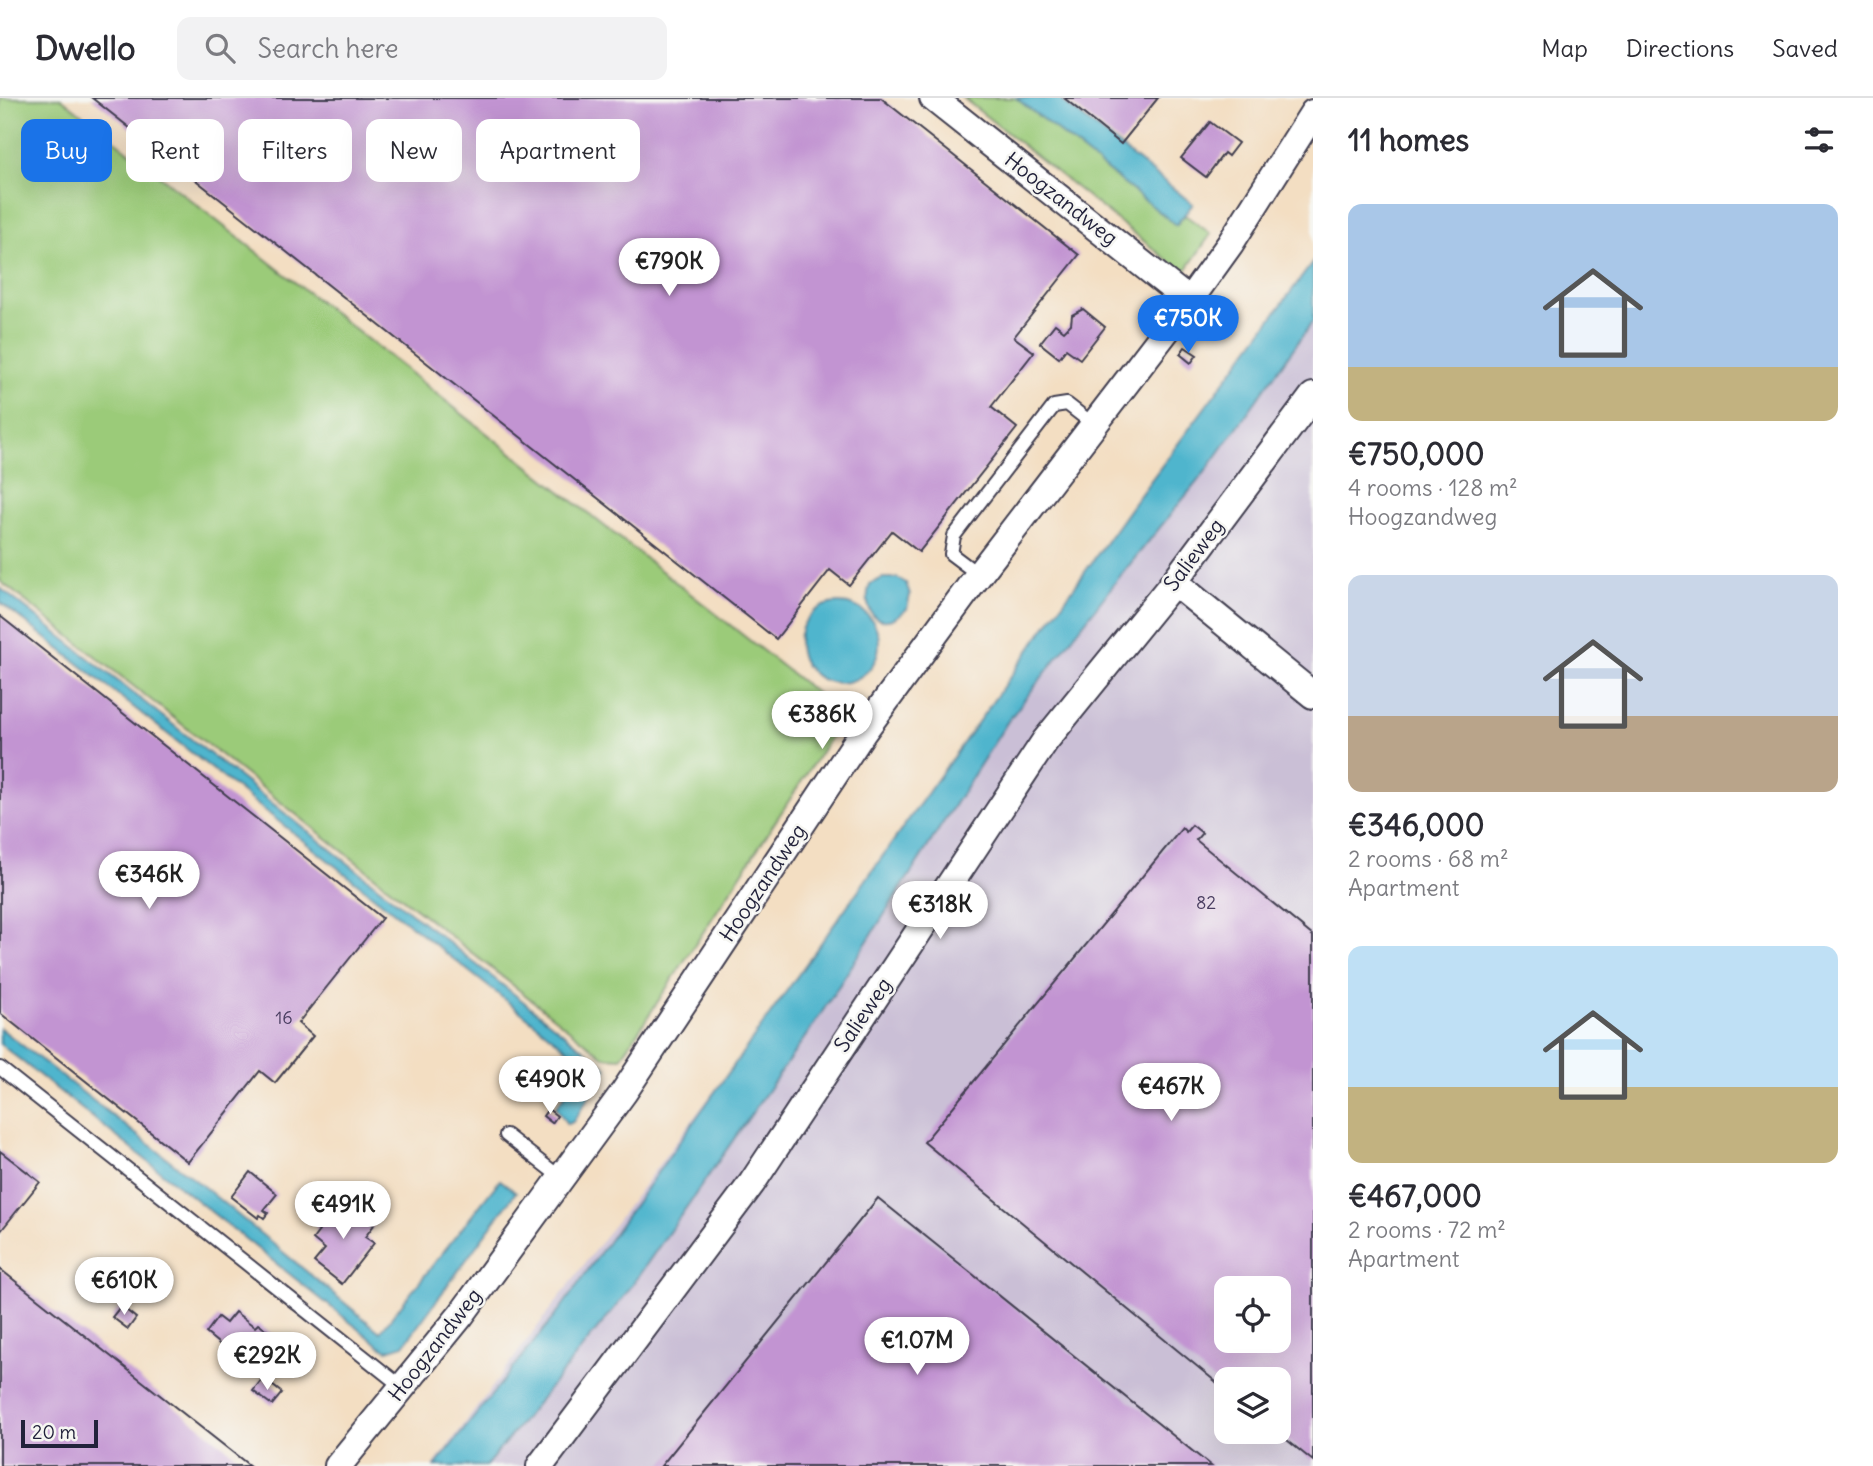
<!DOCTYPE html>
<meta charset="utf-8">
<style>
body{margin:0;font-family:Delius,sans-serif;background:#f2f2f3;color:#2b2b33;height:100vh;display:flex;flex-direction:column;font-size:26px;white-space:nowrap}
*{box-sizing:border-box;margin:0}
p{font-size:23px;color:#7c7c81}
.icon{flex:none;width:38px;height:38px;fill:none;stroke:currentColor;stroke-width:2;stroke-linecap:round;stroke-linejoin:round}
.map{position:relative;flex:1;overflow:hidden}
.drawer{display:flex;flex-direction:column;background:#fff;width:560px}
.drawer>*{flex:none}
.top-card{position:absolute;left:21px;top:21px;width:665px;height:63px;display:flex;gap:14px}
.fabs{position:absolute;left:1214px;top:1178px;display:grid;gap:14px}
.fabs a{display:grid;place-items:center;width:77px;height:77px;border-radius:14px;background:#fff;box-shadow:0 7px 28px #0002;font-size:35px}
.scale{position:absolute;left:21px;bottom:18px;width:77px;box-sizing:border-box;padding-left:7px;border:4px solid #22223b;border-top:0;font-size:19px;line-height:24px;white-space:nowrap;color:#22223b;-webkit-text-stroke:5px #f6f6f2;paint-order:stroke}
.price{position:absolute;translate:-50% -60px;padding:0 16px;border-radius:24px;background:#fff;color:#222;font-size:23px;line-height:46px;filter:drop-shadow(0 2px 4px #0008)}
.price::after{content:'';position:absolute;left:50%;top:42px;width:21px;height:16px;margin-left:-10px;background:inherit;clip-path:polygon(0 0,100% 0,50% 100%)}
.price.active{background:#1a73e8;color:#fff}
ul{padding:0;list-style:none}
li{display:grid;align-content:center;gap:14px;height:371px;padding:0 35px}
li span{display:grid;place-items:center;height:217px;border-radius:14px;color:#555}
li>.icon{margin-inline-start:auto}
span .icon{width:126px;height:126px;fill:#fffc;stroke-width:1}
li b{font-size:30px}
h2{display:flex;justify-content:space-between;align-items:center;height:84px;padding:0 35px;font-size:30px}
.chip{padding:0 24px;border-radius:14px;background:#fff;box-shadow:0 7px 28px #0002;font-size:24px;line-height:63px}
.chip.active{background:#1a73e8;color:#fff}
header{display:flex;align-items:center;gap:42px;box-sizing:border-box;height:98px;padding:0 35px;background:#fff;border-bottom:2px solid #e1e1e2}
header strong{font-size:33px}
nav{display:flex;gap:38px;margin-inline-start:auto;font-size:24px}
.search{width:490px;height:63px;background:#f2f2f3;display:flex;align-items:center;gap:18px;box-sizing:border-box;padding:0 24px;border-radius:14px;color:#7c7c81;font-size:26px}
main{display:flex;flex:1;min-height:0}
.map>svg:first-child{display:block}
.industrial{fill:#cabfd6;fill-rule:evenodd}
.green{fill:#9bcb79;stroke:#5e765a;stroke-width:2}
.water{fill:#4fb5cd;stroke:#386c84;stroke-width:2}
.building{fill:#c294d2;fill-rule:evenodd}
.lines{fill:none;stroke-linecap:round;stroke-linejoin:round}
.lane-casing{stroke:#413e4f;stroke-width:16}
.street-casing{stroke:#413e4f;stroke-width:30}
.lane{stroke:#fff;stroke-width:12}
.street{stroke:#fff;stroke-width:26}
.labels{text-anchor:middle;stroke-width:5;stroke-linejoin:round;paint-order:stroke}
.number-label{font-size:18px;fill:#4a3e61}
.street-label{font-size:21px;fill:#22223b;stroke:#f6f6f2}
</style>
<header>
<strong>Dwello</strong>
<div class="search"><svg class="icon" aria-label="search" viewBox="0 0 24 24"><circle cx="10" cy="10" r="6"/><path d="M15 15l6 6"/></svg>Search here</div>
<nav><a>Map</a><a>Directions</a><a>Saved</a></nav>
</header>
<main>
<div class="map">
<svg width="1313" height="1368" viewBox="0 0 1313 1368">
<rect width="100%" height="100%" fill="#f6f6f2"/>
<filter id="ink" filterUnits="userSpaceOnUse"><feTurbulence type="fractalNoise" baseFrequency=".0143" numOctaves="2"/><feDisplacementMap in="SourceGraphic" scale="14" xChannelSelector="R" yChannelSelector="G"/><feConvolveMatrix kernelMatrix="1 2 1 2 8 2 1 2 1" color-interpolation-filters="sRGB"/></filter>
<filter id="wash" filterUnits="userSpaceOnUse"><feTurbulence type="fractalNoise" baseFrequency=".00686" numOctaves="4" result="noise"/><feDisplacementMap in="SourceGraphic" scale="28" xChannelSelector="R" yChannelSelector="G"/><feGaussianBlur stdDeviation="1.57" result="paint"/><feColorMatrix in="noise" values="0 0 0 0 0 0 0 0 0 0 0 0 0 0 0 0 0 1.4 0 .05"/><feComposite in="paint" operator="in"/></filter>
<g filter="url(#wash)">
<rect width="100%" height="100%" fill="#f3dec2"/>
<path class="industrial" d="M 1313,194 L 1313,1368 L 433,1368 ZM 1227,1190 L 1279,1190 L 1279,1242 L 1227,1242 ZM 1227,1281 L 1279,1281 L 1279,1334 L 1227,1334 Z"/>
<g class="green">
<polygon points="0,0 61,0 838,612 841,623 621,960 604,959 0,483"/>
<polygon points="963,0 1016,0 1176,127 1185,117 1211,136 1184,175"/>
</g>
<g class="water">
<polygon points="1016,0 1058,0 1193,106 1176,127"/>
<polygon points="1313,164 1313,223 1206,373 1121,477 1008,623 817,922 623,1200 486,1368 435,1368 561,1210 1134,405"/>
<path d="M 883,480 L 897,480 L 906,485 L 910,497 L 907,511 C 903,514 897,520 892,521 C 869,528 864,503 870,486 Z"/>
<polygon points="0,490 605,968 607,971 573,1024 567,1026 556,1009 588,967 0,504"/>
<circle cx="839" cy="545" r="40"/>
<polygon points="0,930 204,1089 380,1234 500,1082 516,1094 404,1247 388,1252 380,1248 0,946"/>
</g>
<g id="blocks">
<g class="building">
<polygon points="92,0 881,0 1079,157 1014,239 1034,254 991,309 1017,330 919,454 892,433 849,487 830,472 776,541"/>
<polygon points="1064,0 1158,0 1121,46"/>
<polygon points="1210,24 1238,45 1228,58 1224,55 1206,79 1181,60"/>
<polygon points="1083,211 1105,229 1080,261 1066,251 1059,260 1040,245 1055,226 1064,233 1071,226 1072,217"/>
<polygon points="1185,249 1197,257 1191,265 1180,256"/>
<polygon points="0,518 382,820 298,925 313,938 275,985 260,973 188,1064 0,915"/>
<path d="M 1192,727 L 1202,735 L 1196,742 L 1313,838 L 1313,1363 L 1277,1334 L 1279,1334 L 1279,1281 L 1227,1281 L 1227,1293 L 924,1044 L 1182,730 L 1186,734 ZM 1227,1190 L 1279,1190 L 1279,1242 L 1227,1242 Z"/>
<polygon points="548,1011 557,1018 552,1025 543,1018"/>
<polygon points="0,1053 40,1084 0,1134"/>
<polygon points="250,1074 277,1096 264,1112 268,1115 264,1120 260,1117 258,1120 231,1099"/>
<polygon points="878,1100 1211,1368 661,1368"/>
<polygon points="344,1102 374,1127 365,1139 374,1145 342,1186 314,1164 325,1151 313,1141 319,1133 315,1130 321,1122 325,1125"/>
<polygon points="0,1171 250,1368 0,1368"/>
<polygon points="121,1208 136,1220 128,1231 112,1219"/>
<polygon points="235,1214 255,1229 258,1226 272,1236 269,1240 280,1248 257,1277 206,1235 218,1219 226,1225"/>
<polygon points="263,1280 282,1295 272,1307 253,1293"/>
</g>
</g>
</g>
<g filter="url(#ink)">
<use href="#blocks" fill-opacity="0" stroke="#413e4f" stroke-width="2"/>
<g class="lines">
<defs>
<g id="lane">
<polyline points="979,477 951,456 954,438 1054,308 1067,306 1094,327"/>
<polyline points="0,970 402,1289"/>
<polyline points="506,1037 561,1080"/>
</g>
<g id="street">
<polyline points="1189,203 1230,146 1313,15"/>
<polyline points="1174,484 1313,597"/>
<polyline points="338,1368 461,1217 624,994 863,634 974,483 1189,203 933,0"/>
<polyline points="540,1368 752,1085 1045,643 1174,484 1313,298"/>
</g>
</defs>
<use href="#lane" class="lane-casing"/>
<use href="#street" class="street-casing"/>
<use href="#lane" class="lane"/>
<use href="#street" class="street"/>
</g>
</g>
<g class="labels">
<g class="number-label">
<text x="1206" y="811">82</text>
<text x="284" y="926">16</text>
</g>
<g class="street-label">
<text transform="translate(1061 101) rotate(38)" y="7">Hoogzandweg</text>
<text transform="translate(1194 457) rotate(-53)" y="7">Salieweg</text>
<text transform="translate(763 785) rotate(-56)" y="7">Hoogzandweg</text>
<text transform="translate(863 917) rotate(-56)" y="7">Salieweg</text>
<text transform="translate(435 1247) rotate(-52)" y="7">Hoogzandweg</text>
</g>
</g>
</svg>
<div class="fabs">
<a><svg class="icon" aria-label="locate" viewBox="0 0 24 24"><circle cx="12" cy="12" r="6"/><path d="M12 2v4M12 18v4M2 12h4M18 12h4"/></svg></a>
<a><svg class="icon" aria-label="layers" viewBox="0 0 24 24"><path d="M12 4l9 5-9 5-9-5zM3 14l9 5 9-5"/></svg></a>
</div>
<div class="scale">20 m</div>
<b class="price" style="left:669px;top:200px">€790K</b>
<b class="price active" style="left:1188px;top:257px">€750K</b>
<b class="price" style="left:822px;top:653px">€386K</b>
<b class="price" style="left:149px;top:813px">€346K</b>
<b class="price" style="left:940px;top:843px">€318K</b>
<b class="price" style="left:550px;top:1018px">€490K</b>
<b class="price" style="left:1171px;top:1025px">€467K</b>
<b class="price" style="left:343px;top:1143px">€491K</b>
<b class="price" style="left:124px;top:1219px">€610K</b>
<b class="price" style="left:917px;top:1279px">€1.07M</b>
<b class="price" style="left:267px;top:1294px">€292K</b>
<div class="top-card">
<a class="chip active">Buy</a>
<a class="chip">Rent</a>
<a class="chip">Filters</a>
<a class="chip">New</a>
<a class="chip">Apartment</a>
</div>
</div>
<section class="drawer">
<h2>11 homes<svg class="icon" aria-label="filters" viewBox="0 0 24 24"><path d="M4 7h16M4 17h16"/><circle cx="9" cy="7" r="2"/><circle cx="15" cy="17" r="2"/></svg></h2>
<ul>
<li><span style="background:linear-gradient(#a9c7e8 75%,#c2b280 0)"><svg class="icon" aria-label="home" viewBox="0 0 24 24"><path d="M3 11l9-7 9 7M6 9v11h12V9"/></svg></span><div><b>€750,000</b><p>4 rooms · 128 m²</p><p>Hoogzandweg</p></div></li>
<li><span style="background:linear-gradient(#c9d6e8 65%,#b9a48a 0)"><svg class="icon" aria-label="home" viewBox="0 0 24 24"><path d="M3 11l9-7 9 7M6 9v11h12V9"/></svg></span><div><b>€346,000</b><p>2 rooms · 68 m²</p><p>Apartment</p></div></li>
<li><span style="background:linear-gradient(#bfe0f5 65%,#c2b280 0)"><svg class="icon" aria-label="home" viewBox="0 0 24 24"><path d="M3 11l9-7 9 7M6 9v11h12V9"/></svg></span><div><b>€467,000</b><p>2 rooms · 72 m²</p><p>Apartment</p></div></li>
</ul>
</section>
</main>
